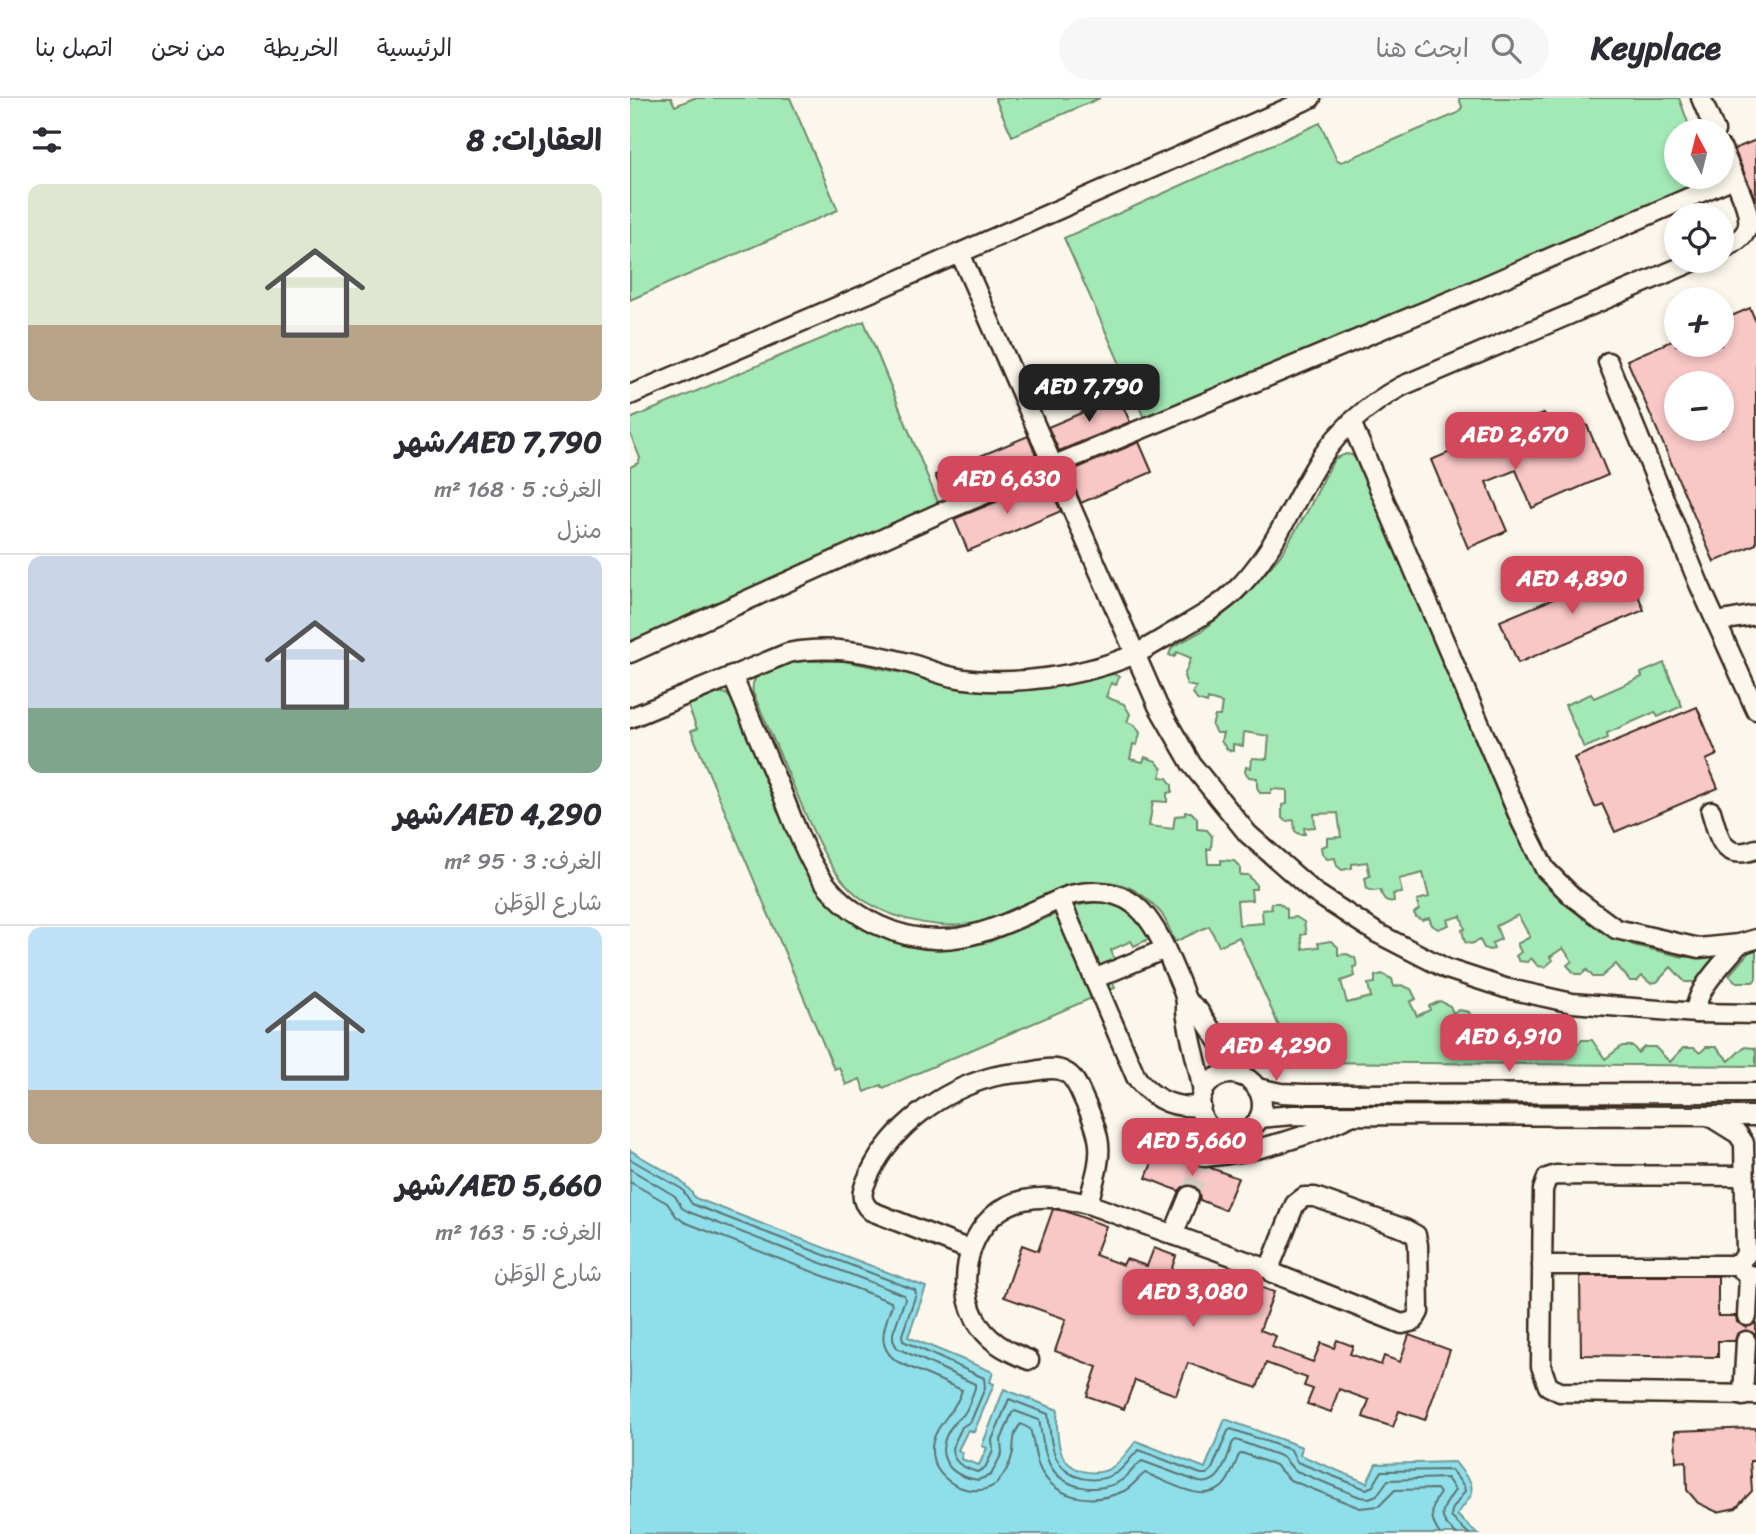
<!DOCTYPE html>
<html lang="ar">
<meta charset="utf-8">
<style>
body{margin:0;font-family:Sriracha,"Playpen Sans Arabic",sans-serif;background:#f7f7f7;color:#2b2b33;direction:rtl;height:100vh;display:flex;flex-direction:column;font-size:26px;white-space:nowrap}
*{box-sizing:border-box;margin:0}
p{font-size:23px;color:#7c7c81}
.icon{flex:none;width:38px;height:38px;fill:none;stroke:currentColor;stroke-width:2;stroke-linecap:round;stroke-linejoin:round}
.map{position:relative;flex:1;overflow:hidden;direction:ltr}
.details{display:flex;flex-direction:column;background:#fff;width:630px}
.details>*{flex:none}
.needle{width:46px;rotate:353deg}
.fabs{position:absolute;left:1034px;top:21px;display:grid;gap:14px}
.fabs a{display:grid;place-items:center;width:70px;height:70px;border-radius:50%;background:#fff;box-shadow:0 4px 10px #0003;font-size:35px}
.price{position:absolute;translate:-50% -60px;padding:0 16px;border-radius:14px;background:#d1495b;color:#fff;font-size:23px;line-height:46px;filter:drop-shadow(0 2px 4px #0008)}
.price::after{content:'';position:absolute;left:50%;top:42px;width:21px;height:16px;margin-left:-10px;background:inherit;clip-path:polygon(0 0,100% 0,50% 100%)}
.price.selected{background:#222;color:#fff}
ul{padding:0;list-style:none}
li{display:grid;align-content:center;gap:14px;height:371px;padding:0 28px}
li+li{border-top:2px solid #e1e1e2}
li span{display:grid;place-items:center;height:217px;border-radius:14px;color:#555}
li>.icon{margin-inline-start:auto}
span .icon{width:126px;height:126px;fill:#fffc;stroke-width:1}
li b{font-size:30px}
h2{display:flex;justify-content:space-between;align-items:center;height:84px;padding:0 28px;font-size:30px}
header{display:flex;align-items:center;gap:42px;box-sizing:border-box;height:98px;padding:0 35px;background:#fff;border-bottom:2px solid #e1e1e2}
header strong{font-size:33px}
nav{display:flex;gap:38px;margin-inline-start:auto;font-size:24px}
.search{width:490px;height:63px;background:#f7f7f7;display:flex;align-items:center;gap:18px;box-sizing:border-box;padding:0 24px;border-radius:38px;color:#7c7c81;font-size:26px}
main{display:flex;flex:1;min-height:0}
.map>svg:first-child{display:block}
.green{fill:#a3e9b6;stroke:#6f8a6a;stroke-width:2}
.water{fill:#8fdfea;stroke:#6d9798;stroke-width:2}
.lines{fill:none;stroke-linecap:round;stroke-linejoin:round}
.shore{stroke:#5d7270;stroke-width:2}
.building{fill:#f8c7c6;stroke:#3b2a1e;stroke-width:2;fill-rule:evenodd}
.minor-tunnel{stroke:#d5cec3;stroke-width:18;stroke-dasharray:18 9;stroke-linecap:butt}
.minor-casing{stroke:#3b2a1e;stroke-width:23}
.minor{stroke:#fbf7ec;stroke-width:18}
</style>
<header>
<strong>Keyplace</strong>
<div class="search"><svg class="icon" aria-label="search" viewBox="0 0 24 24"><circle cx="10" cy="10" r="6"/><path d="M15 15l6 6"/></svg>ابحث هنا</div>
<nav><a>الرئيسية</a><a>الخريطة</a><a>من نحن</a><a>اتصل بنا</a></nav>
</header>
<main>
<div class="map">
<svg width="1126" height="1436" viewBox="0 0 1126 1436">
<rect width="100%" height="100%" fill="#fbf7ec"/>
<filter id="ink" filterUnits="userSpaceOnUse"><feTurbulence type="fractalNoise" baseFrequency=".0143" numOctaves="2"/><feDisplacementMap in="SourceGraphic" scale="14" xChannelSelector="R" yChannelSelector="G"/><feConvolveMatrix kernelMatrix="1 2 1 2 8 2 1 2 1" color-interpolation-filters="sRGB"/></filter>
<g filter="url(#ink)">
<g class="green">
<polygon points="0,0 41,0 45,8 64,0 160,0 208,112 0,202"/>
<polygon points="365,0 470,0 382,38"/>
<polygon points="829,0 1049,0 1061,33 1046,33 1046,79 1078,79 1082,89 518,329 434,140 690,25 707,62 712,64 828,15 832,9"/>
<polygon points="234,223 312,414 0,550 0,369 8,365 10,360 0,335 0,321"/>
<path d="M 716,356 L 722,357 L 727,362 L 882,729 L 906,774 L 952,820 L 1003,847 L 1053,859 L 1092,858 L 1069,884 L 1055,884 L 1041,869 L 1027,884 L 1020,885 L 1012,878 L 1007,883 L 1000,883 L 986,866 L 971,879 L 963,879 L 957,872 L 952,876 L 945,876 L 937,867 L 942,863 L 933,850 L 920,859 L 923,862 L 915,869 L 908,868 L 901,860 L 897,864 L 889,863 L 886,858 L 891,854 L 887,846 L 900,839 L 888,817 L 866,828 L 871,841 L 862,845 L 864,851 L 859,852 L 854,850 L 850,842 L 841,846 L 835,844 L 832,832 L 835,831 L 831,818 L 817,822 L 819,827 L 808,831 L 802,827 L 799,820 L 792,822 L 786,819 L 784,815 L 789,811 L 787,802 L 799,799 L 793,775 L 769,781 L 772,795 L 763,796 L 764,803 C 755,805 753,800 750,792 L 743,793 L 737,791 L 735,780 L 740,778 L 737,764 L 722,766 L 722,770 L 712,772 L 707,768 L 705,760 L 697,761 L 692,756 L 691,749 L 697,747 L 697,740 L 711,739 L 708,715 L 684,716 L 685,729 L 674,730 L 675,736 L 669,736 L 665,733 L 664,722 L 656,723 L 652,720 L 652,707 L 657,706 L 657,692 L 642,691 L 641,695 L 630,695 L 627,689 L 627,680 L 619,679 L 615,674 L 616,669 L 621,670 L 622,660 L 637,661 L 639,638 L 614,634 L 613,648 L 603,646 L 603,653 L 598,652 L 591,643 L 593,635 L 586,635 L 582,628 L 585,618 L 590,618 L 592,605 L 578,601 L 577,605 L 567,602 L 563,595 L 566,589 L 557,587 L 554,578 L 561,560 L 547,554 L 544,559 L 539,557 L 542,549 L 572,533 L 618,495 L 650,458 L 677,414 L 704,361 Z"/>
<path d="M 171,563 L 214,563 L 341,589 L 380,592 L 413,589 L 484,576 L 489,579 L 486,587 L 481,585 L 476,599 L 494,606 L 500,616 L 497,624 L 505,627 L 510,635 L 507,647 L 503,646 L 500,661 L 513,664 L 515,659 L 526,663 L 532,671 L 530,679 L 537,680 L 542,687 L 542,694 L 537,695 L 537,704 L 523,703 L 519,728 L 543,731 L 545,718 L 555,717 L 555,714 L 561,714 L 567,720 L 567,731 L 577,732 L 582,738 L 581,751 L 577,751 L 578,766 L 591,766 L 591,762 L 604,763 L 610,769 L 610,777 L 618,777 L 626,786 L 626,791 L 621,791 L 622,802 L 607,803 L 609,827 L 633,825 L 632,812 L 642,811 L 641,805 L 649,805 L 657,811 L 657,820 L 666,819 L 674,824 L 676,836 L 671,837 L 673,851 L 689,849 L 688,845 L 701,843 L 708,849 L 708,857 L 717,856 L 725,860 L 727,868 L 723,869 L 725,878 L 711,883 L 717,905 L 741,899 L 738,886 L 745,885 L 745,878 L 752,876 L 762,881 L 764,889 L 771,887 L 781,891 L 786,901 L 780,904 L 787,918 L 800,912 L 799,908 L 810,903 L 820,908 L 823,915 L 829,912 L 839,914 L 842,921 L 838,923 L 842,931 L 830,938 L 841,960 L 863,949 L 857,936 L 865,932 L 863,927 L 869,924 L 879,927 L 884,935 L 889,930 L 899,932 L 906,942 L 902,945 L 910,958 L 923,950 L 921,946 L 931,938 L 940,940 L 945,948 L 952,942 L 962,942 L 975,961 L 992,948 L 1003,948 L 1008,955 L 1014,949 L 1025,949 L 1040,964 L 1053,950 L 1064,950 L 1070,955 L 1076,949 L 1086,949 L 1099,963 L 1114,949 L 1124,950 L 1126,953 L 1126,968 L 665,964 L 609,839 L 589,848 L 579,828 L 545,844 C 541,835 537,823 531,815 C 477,749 414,804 353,823 C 317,834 266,823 235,803 C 197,777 181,728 163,687 C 150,657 137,626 123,595 C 118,569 153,568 171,563 Z"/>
<polygon points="1034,565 1052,608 1028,619 1025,614 977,635 978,640 954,650 935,607 961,596 964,600 1012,579 1011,575"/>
<polygon points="88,594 97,596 102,602 156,729 191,795 233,828 279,846 324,849 359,844 445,808 470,803 491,810 509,823 519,841 504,848 501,843 481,852 485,863 476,867 485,890 253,990 251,987 235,994 230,981 216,987 209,969 204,971 61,633 67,631 57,605"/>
<polygon points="1126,851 1126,881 1123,884 1106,884 1099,877 1119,854"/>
</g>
<path class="water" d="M 0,1052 C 21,1067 53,1077 65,1100 L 296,1189 L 278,1239 L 363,1274 L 360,1284 L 364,1286 L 344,1334 L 338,1332 L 328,1352 L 332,1355 L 331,1361 L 349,1367 L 357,1350 L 352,1348 L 374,1291 L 428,1312 C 426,1322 427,1351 434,1360 C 445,1376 469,1379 484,1368 C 492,1362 500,1351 506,1343 L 575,1370 L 595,1321 L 672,1349 L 670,1357 L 737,1385 L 746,1366 L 825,1364 L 841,1385 L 842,1396 L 827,1417 L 848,1436 L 0,1436 Z"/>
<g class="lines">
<g class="shore">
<path d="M 0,1061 L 52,1091 L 62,1106 L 285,1192 L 286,1196 L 272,1237 L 273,1243 L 354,1280 L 355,1290 L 341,1323 L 332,1329 L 322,1350 C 323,1366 333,1369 347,1374 L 355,1370 L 363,1353 L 362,1342 L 379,1301 L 418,1316 C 420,1329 420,1351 428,1363 C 440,1383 467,1386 486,1375 C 495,1370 501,1358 509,1352 L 571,1376 L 577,1376 L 582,1371 L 598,1333 L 601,1331 L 661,1352 L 667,1364 L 736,1391 L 743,1388 L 752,1373 L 821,1372 L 834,1388 L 835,1393 L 822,1412 L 821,1419 L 839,1436"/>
<path d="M 0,1071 L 45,1098 L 52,1110 L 59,1114 L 274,1197 L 275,1201 L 263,1235 L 263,1242 L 267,1250 L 345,1286 L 345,1290 C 342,1298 339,1309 334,1316 C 332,1319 328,1320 326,1323 C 302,1351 313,1377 348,1382 L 361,1377 L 372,1355 L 371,1342 L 382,1315 L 385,1313 L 409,1322 C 412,1336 413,1352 419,1365 C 431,1391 469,1397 492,1382 C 500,1376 505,1368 512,1363 L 569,1384 C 592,1388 596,1361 603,1344 L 606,1342 L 653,1359 L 664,1372 L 730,1399 L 739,1400 L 747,1397 L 758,1382 L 817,1380 L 825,1392 C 812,1412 804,1419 827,1436"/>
<path d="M 0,1084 L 37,1105 L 46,1118 L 54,1124 L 261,1204 L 262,1207 C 254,1228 245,1249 268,1264 L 332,1292 C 327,1313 303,1327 302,1350 C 300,1381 341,1404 366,1386 C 374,1378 381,1365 383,1354 C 384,1343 383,1334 391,1326 L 400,1331 C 405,1345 404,1359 411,1373 C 428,1403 466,1406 494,1393 C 502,1389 508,1380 515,1375 C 538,1383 579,1411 597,1383 C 602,1375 605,1366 609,1357 L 612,1355 L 645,1367 L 660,1382 L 730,1410 L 749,1408 L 765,1392 L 807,1391 L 810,1395 C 800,1409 799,1422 810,1436"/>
</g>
</g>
<g class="building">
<polygon points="1126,42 1126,103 1104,51"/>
<path d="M 1120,210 L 1126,224 L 1126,446 L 1084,464 L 997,262 L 1046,241 L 1046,247 L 1092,247 L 1092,222 ZM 1046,285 L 1092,285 L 1092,331 L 1046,331 Z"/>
<polygon points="489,299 500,324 429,353 418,329"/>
<polygon points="914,315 926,341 957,327 978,377 902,410 886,372 856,384 877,433 838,450 801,362"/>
<polygon points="398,338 408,362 315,400 305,377"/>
<polygon points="509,344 522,374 451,405 438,374"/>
<polygon points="417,383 431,413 338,453 324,421"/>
<polygon points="997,470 1014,512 888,565 870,523"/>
<polygon points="1067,609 1087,657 1076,662 1088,690 985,734 972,706 965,709 944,660"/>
<polygon points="528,1050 565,1064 571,1070 581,1070 608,1080 595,1112 570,1102 568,1092 563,1087 553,1089 549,1093 516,1080"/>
<polygon points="423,1111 435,1113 476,1128 465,1157 493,1167 496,1161 517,1168 524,1150 546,1158 540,1176 559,1183 557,1190 583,1199 592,1175 644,1194 630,1232 646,1238 642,1249 683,1264 691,1245 704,1250 707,1242 723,1248 720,1256 751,1267 754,1258 770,1264 779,1237 820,1252 795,1322 769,1313 763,1329 733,1319 739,1302 709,1291 701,1314 677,1306 683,1291 674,1288 677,1280 636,1265 627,1290 558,1265 546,1297 505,1282 494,1311 457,1298 467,1269 425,1253 436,1221 374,1199 392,1147 408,1153"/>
<polygon points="950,1178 1088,1178 1088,1218 1106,1218 1107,1224 1116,1229 1126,1225 1126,1238 1116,1232 1107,1236 1105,1243 1088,1243 1088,1259 951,1257"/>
<polygon points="1126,1330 1126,1363 1120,1363 1122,1393 1106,1410 1087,1414 1068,1405 1057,1392 1056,1363 1046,1364 1045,1333"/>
</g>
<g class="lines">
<polyline class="minor-tunnel" points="559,1098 572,1066"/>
<defs>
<g id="minor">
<polyline points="1071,0 1085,33"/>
<path d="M 1092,51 C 1098,65 1104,79 1110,93 C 1122,122 1125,137 1092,151"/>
<polyline points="330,155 528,608 562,667 618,736 684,794 747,835 817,871 875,890 942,905 1066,915 1126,916"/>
<polyline points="978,264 1069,486 1126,612"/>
<polyline points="0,297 246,192 681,0"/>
<polyline points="721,324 891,723 915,771 943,799 986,831 1069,850 1109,846 1126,841"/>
<polyline points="1086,524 1126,517"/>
<polyline points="0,555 312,414 834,197 1104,80"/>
<path d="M 102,577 C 118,615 134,652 150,690 C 161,717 171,747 186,772 C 216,821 276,849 332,839 C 370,832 405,811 440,797 C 496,784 519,812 539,859 C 544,872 551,885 555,899 C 557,906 555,913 557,920 C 561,945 569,969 573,995"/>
<path d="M 0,620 L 158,555 C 198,547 238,554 278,565 C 293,569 308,576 323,579 C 377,590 455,578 505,556 C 521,549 536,538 551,530 C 570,519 588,509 604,494 C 644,456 661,407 690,361 C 711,330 739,306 772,288 L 1065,163"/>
<path d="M 1081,713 C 1089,739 1092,764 1126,751"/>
<path d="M 430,801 L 506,979 C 522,1001 543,1011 571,1008"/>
<polyline points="464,881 535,851"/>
<polyline points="556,902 568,912 612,978"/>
<path d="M 1066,915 C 1064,892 1095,864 1109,846"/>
<circle cx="601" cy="1007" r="31"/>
<polyline points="627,990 651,995 674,996 1126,995"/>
<polyline points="1079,1018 1108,1036 1114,1045 1116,1157"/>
<polyline points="629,1020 663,1017 1126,1018"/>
<path d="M 575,1059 C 626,1054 673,1041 719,1019"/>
<polyline points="1114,1078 926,1077 917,1080 913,1092 911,1268 918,1288 930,1294 1126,1297"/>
<polygon points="674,1099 685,1099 775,1131 786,1137 788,1147 789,1214 784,1223 772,1226 643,1175 641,1166 665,1106"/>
<polyline points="543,1137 559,1098"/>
<path d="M 340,1152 L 241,1113 C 227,1101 233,1090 240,1075 C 263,1028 311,993 362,979 C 373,976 387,975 399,974 C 410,972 425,968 435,974 C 446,979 450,994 455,1004 C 477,1050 470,1060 458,1106"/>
<path d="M 1116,1157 C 1109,1163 1109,1171 1116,1176 L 1126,1178"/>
<polyline points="912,1167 1110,1167"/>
<polyline points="1117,1218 1119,1178"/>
<path d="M 399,1262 C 377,1253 356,1243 345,1220 C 323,1177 343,1113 394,1102 C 417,1097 436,1101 458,1106 L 641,1172"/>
<polyline points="1113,1298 1116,1243"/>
</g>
</defs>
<use href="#minor" class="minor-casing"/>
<use href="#minor" class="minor"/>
</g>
</g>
</svg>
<div class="fabs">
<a><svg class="needle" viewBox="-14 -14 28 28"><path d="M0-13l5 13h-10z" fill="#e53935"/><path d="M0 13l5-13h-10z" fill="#7c7c81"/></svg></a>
<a><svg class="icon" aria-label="locate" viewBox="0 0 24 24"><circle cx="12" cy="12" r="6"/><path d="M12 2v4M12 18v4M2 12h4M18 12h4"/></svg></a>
<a>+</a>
<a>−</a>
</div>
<b class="price selected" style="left:459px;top:326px">AED 7,790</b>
<b class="price" style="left:885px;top:374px">AED 2,670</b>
<b class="price" style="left:377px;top:418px">AED 6,630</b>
<b class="price" style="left:942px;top:518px">AED 4,890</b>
<b class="price" style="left:879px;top:976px">AED 6,910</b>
<b class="price" style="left:646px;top:985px">AED 4,290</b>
<b class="price" style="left:562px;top:1080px">AED 5,660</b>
<b class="price" style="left:563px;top:1231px">AED 3,080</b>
</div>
<section class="details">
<h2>العقارات: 8<svg class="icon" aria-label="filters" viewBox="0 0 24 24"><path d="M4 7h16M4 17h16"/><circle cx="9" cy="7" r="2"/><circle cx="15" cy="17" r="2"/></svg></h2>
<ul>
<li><span style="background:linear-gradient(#dfe7d0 65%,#b9a48a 0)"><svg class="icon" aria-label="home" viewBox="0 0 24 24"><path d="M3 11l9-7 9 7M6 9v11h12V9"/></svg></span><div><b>AED 7,790/شهر</b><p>الغرف: 5 · 168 m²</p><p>منزل</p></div></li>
<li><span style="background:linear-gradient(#c9d6e8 70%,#7fa58c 0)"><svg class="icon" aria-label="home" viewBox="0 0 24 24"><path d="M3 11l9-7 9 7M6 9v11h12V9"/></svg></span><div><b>AED 4,290/شهر</b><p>الغرف: 3 · 95 m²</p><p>شارع الوَطَن</p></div></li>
<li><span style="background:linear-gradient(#bfe0f5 75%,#b9a48a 0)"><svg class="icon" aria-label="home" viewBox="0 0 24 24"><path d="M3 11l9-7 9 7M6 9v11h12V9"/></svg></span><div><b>AED 5,660/شهر</b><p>الغرف: 5 · 163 m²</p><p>شارع الوَطَن</p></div></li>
</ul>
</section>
</main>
